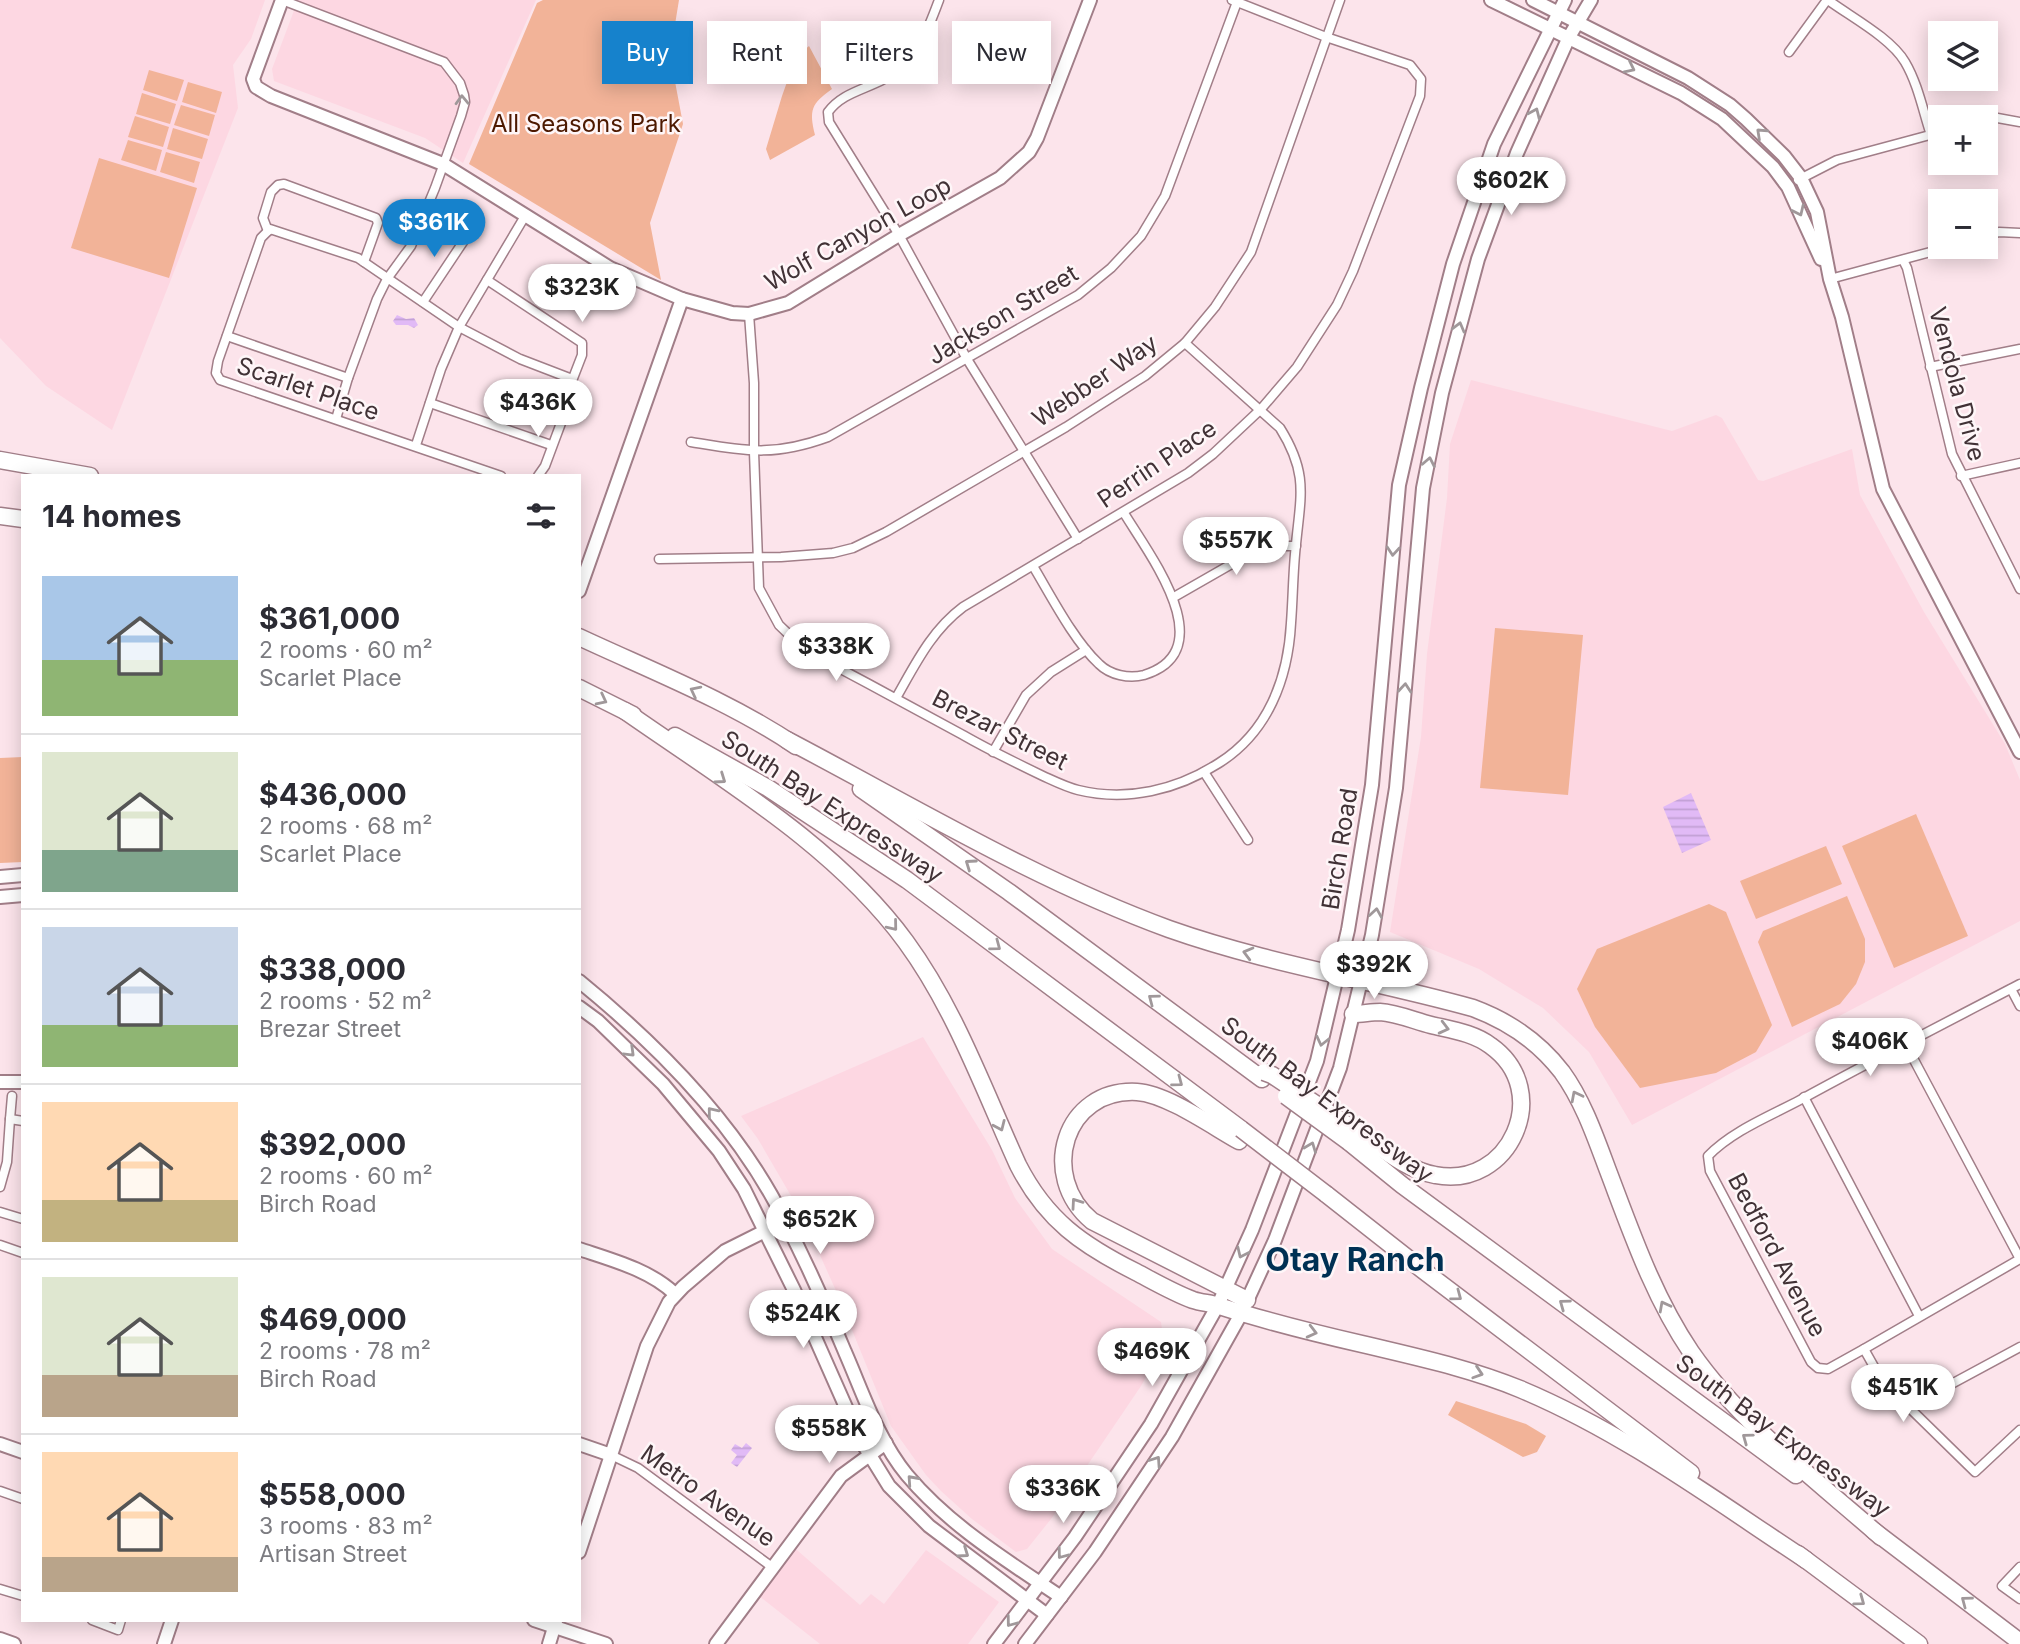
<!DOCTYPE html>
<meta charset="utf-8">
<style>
body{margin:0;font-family:Inter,sans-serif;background:#f2f2f3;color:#2b2b33;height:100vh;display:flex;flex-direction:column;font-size:26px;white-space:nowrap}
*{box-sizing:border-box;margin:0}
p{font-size:23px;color:#7c7c81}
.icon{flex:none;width:38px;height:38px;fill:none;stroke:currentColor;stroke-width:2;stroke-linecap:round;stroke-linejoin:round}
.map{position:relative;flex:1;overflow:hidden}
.details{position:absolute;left:21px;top:474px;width:560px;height:1148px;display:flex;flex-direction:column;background:#fff;border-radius:0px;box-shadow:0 4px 18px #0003}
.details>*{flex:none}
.hud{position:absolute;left:602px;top:21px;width:665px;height:63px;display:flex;gap:14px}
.buttons{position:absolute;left:1928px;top:21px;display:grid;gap:14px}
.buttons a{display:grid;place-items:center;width:70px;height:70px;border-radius:0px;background:#fff;box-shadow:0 4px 18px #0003;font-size:35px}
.price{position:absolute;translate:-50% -60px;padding:0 16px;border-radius:24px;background:#fff;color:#222;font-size:23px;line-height:46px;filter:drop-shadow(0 2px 4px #0008)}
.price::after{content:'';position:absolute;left:50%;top:42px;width:21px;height:16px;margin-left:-10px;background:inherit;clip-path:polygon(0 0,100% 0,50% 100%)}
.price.selected{background:#1682cc;color:#fff}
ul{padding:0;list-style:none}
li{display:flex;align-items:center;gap:21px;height:175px;padding:0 21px}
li+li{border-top:2px solid #e1e1e2}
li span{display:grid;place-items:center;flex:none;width:196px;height:140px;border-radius:0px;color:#555}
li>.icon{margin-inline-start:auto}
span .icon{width:84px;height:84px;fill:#fffc;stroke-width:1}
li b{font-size:30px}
h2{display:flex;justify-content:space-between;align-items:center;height:84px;padding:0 21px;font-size:30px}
.pill{padding:0 24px;border-radius:0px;background:#fff;box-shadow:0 4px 18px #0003;font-size:24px;line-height:63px}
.pill.selected{background:#1682cc;color:#fff}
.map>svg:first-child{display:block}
.built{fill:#fdd7e2}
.park{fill:#f2b398}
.water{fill:url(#water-rules)}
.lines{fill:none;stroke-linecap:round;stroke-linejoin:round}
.street-casing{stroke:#a17e88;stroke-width:11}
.secondary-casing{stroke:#a17e88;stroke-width:16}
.highway-casing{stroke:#a17e88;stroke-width:19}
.street{stroke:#fff;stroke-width:8}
.secondary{stroke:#fff;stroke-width:12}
.highway{stroke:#fff;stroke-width:16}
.highway-bridge-casing{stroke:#a17e88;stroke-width:19;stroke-linecap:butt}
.highway-bridge{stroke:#fff;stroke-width:16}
.oneway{stroke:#a0989a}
.labels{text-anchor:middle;stroke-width:5;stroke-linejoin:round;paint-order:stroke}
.park-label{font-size:24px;fill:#4d1900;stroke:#fef6f8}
.street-label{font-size:24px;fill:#413236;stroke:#fef6f8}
.district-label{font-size:32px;font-weight:bold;fill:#003154;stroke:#fef6f8}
</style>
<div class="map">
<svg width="2020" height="1644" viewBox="0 0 2020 1644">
<defs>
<pattern id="water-rules" width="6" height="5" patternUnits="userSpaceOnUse" patternTransform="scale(1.75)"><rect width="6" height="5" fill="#e1baf6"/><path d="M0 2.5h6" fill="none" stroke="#c2a0d4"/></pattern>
</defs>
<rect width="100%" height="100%" fill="#fce4eb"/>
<g class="built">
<polygon points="0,0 265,0 251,39 233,65 238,108 112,430 46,386 0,338"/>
<polygon points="298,0 536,0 463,163 425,138 274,81 272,69"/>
<polygon points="1471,380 1672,431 1716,415 1722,418 1758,480 1763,481 1852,449 1860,495 1924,612 2005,744 2020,780 2020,921 1632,1125 1589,1052 1543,1008 1479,969 1390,932 1421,737 1427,654 1447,498 1450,444"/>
<polygon points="923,1037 992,1150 1015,1198 1052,1249 1161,1322 1164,1345 1141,1386 1051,1519 1027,1549 1016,1552 972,1519 941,1491 926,1475 891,1426 837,1293 801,1213 758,1139 741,1116"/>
<polygon points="790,1544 860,1605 871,1594 884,1604 926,1550 999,1602 968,1644 820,1644 754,1592"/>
</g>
<g class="park">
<polygon points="543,0 679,0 670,55 683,124 650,223 661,280 469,164 537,3"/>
<path d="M 809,46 L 832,89 C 811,104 809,110 815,135 L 770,160 L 766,149 L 782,96 L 792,68 L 802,52 Z"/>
<polygon points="149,70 184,80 177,101 143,90"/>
<polygon points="188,82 222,92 216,113 182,102"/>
<polygon points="142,93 176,104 170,124 136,114"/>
<polygon points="181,105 215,115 209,136 174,125"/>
<polygon points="135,116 169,127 163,147 128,137"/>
<polygon points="173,128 208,139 202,159 167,149"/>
<polygon points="128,140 162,150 156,171 121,160"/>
<polygon points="166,152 200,162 194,183 160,172"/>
<polygon points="99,158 197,188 169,278 71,248"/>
<polygon points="1495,628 1583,635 1568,795 1480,788"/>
<polygon points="23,757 23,862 0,863 0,758"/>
<polygon points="1916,814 1968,936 1894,968 1842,846"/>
<polygon points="1826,846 1842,884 1756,919 1740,881"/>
<polygon points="1847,896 1865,939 1865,962 1856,984 1840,1004 1792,1027 1758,942 1763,931"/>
<polygon points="1709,904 1726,912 1772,1025 1756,1052 1716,1073 1640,1088 1595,1027 1577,989 1597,949"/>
<polygon points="1456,1401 1526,1424 1546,1436 1537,1452 1523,1457 1448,1415"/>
</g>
<g class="water">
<polygon points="397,315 406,319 414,318 418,325 414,328 408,325 396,325 393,321"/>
<polygon points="1691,793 1711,840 1682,853 1663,807"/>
<polygon points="746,1443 752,1448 737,1467 731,1463 737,1455 731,1450 735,1444 742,1448"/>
</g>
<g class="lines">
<defs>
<g id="street">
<polyline points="282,0 444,62 460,83 464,95 465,102 461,116 435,188 411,246 387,279 377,299 348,378 336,419"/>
<path d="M 939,0 C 926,34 918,60 884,79 C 864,90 842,93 828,112 L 829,122 L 899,235 L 967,359 L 1078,539"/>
<path d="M 1828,0 C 1851,17 1891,38 1905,62 C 1918,84 1923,111 1931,135"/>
<polyline points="1789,52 1827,0"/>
<polyline points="1986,120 1992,117 2020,122"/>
<polyline points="1798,180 1837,160 1941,132"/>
<polyline points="268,231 263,218 271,192 278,185 284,184 376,218 378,223 364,262"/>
<polyline points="1986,236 1999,232 2020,233"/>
<polyline points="1903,260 1907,268 1952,454 2020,589"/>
<polyline points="1830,279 1949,247"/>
<polyline points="487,280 582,343 582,355 570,386 564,415 545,466 538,476"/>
<polyline points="423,302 469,233"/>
<path d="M 749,314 L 754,383 L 754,452 L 759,588 L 779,625 L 805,650 C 858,678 910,706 963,735 C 989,750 1016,763 1043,776 C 1054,781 1066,787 1078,790 C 1127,802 1177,790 1219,763 C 1268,732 1288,679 1291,623 C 1293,597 1293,570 1296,544 C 1301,494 1308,473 1280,428 L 1185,343"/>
<polyline points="227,336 348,378"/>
<polyline points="1930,367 2020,349"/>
<polyline points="430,403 551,445"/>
<path d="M 691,442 C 747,451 773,457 828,437 L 1078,295 L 1111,268 L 1141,236 L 1165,196 L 1237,2"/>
<polyline points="416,445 441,369 459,327 525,216"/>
<polyline points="501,476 220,380 216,373 218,361 261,238 270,229 358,258 459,327 520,359 572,379"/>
<polyline points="1961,476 2020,463"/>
<polyline points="659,559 781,557 833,553 853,548 886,532 1066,427 1145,376 1185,343 1215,307 1251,252 1340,0"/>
<path d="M 1033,566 C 1051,596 1074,641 1099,664 C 1110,675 1129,679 1144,675 C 1224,650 1148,553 1124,513"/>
<polyline points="1174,597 1263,546 1296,546"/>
<path d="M 896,698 C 915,665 931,631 963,607 L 1188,473 L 1213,454 L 1261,409 L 1297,367 L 1337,305 L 1353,271 L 1420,96 L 1421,79 L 1410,65 L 1326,37 L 1232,0"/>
<polyline points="993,752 1026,695 1051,672 1086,650"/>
<polyline points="1204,772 1248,840"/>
<polyline points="2011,989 2020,1006"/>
<path d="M 1905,1043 L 2020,1259 L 1864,1349 L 1828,1369 L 1818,1368 L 1811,1362 L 1710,1171 L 1708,1156 C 1732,1131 1770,1116 1800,1100 C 1873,1060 1947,1022 2020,984"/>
<polyline points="1804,1097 1919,1316"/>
<polyline points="10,1119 12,1096"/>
<polyline points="0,1187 7,1162 10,1119 23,1121"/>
<polyline points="0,1212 23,1219"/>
<polyline points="0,1245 23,1253"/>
<polyline points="1864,1349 1882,1381 1975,1472 2020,1430"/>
<polyline points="1907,1408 2020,1347"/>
<polyline points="611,1455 638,1468 772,1567"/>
<polyline points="0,1491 23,1499"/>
<polyline points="2020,1567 2002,1586 2020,1599"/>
<polyline points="0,1589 23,1596"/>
<polyline points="92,1620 118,1630 121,1620"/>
</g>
<g id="secondary">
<polyline points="282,0 253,79 256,87 271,96 443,164 610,268 682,299 732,313 749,314 788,303 899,235 1000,178 1029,152 1037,138 1090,0"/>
<polyline points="1491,0 1681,93 1722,119 1773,167 1788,187 1821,259"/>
<polyline points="1533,0 1688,78 1730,105 1746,119 1784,156 1801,178 1817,212 1830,279 1842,317 1883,489 2020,752"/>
<polyline points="579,591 682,299"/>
<polyline points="0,877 23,875"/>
<polyline points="0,897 23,895"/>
<path d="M 579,981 C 660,1047 739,1127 785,1221 C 807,1264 827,1308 845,1352 C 863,1393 878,1440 907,1475 C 950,1526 1006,1560 1061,1597"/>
<polyline points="579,1007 598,1021 663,1084 719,1151 744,1189 794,1290 860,1439 889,1486 929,1526 1047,1615"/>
<polyline points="0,1082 23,1082"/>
<path d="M 579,1249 C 612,1260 650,1270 675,1294"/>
<polyline points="0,1444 23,1452"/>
<polyline points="579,1444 611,1455"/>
<polyline points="579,1552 647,1346 669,1302 683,1287 725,1251 785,1221"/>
<polyline points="534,1620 606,1644"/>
<polyline points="0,1639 14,1644"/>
<polyline points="164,1644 172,1620"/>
<polyline points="549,1644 556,1621"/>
<polyline points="716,1644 841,1476 886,1443"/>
<polyline points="994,1644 1075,1537 1151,1424 1218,1305 1252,1230 1317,1061 1348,930 1372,785 1399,485 1421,388 1453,264 1494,144 1565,0"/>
<polyline points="1025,1644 1095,1552 1172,1437 1241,1314 1275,1240 1340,1068 1372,935 1396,788 1423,488 1442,393 1478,259 1517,153 1569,37 1591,0"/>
</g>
<g id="highway">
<polyline points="0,460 90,476"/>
<polyline points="0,516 23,519"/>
<path d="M 579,637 C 652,671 729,701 796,746"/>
<polyline points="579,688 633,715"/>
<path d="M 625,711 C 722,779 836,846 906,942 C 955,1009 984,1090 1018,1165 C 1046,1220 1082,1245 1136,1272 C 1155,1282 1174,1293 1193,1300 C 1202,1303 1211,1303 1219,1306 C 1266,1321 1314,1333 1362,1344 C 1416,1357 1469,1368 1520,1389 C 1623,1432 1713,1499 1806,1560"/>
<polyline points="675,736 768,788 907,880 1241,1129"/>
<path d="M 787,740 C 913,806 1035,880 1169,929 C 1268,964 1372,980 1473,1008 C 1508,1021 1539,1042 1562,1072 C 1583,1101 1595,1136 1607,1168 C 1631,1231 1653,1296 1691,1352 C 1741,1424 1815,1479 1881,1537"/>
<polyline points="861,789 1009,892 1262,1079"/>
<path d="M 1353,1014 C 1362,1014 1371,1012 1380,1012 C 1397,1013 1415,1021 1431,1025 C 1452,1030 1474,1033 1491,1046 C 1554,1091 1510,1190 1435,1175 C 1406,1170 1380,1147 1356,1131"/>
<path d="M 1239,1141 C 1212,1126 1167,1094 1137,1092 C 1064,1088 1038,1176 1092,1221 L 1247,1300"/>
<polyline points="1349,1142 1402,1185 1796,1475"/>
<polyline points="1326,1194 1424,1271 1691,1473"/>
<polyline points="1874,1531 2020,1642"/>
<polyline points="1798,1554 1919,1644"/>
</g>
</defs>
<use href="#street" class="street-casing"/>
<use href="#secondary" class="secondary-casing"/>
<use href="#highway" class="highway-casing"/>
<use href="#street" class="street"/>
<use href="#secondary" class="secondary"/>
<use href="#highway" class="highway"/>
<defs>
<g id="highway-bridge">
<polyline points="1264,1072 1272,1075 1356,1131"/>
<polyline points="1286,1096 1349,1142"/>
<polyline points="1241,1129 1326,1194"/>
</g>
</defs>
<use href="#highway-bridge" class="highway-bridge-casing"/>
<use href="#highway-bridge" class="highway-bridge"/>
</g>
<defs><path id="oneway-chevron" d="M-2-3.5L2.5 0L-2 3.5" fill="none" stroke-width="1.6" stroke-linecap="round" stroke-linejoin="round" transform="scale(1.75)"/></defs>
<g class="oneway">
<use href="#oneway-chevron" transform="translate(1630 68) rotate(26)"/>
<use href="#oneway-chevron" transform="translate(462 100) rotate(-92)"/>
<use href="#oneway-chevron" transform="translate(1535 113) rotate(-66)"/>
<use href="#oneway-chevron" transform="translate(1761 133) rotate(-137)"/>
<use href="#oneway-chevron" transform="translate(1799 211) rotate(65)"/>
<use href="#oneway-chevron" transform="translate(1459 327) rotate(-75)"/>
<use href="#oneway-chevron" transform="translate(1429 462) rotate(-79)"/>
<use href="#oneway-chevron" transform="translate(1393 551) rotate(95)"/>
<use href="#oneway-chevron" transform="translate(1405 688) rotate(-85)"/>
<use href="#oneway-chevron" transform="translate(695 691) rotate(-153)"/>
<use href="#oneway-chevron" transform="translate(602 700) rotate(27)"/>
<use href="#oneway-chevron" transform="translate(721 779) rotate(35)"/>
<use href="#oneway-chevron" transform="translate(970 864) rotate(-145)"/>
<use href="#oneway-chevron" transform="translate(1376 913) rotate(-81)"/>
<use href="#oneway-chevron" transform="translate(893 926) rotate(51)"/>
<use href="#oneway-chevron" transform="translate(996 946) rotate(37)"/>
<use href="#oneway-chevron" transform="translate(1248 953) rotate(-165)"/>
<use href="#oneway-chevron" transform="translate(1153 999) rotate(-143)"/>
<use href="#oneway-chevron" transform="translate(1444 1028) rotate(14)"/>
<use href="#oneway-chevron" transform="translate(1322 1041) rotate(103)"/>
<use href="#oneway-chevron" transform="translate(630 1052) rotate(44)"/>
<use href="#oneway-chevron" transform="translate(1178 1082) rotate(37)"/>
<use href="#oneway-chevron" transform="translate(1576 1096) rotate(-117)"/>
<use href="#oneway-chevron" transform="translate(712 1112) rotate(-129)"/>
<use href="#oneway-chevron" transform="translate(1000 1126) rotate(66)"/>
<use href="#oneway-chevron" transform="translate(1311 1147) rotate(-69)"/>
<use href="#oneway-chevron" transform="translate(1076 1203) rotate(-125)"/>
<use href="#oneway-chevron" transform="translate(1242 1253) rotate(115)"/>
<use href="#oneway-chevron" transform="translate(1457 1296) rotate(37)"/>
<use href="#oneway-chevron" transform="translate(1564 1304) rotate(-144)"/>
<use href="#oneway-chevron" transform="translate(1664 1306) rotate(-118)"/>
<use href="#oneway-chevron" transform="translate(1312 1332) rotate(14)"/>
<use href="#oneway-chevron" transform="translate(1478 1373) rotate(18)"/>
<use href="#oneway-chevron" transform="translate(1747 1438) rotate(-144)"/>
<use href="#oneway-chevron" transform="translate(1156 1461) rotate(-56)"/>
<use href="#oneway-chevron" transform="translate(912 1480) rotate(-132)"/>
<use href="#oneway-chevron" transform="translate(964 1553) rotate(35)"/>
<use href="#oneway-chevron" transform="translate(1062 1554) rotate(127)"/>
<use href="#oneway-chevron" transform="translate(1860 1601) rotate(36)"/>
<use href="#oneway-chevron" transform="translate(1966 1601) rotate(-143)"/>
<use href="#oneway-chevron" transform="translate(1011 1622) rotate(127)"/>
</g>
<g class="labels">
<g class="park-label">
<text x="586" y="132">All Seasons Park</text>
</g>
<g class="street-label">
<text transform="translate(858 234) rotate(-29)" y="8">Wolf Canyon Loop</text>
<text transform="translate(1003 315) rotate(-31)" y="8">Jackson Street</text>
<text transform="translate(1095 381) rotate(-34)" y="8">Webber Way</text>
<text transform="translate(1957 384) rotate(75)" y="8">Vendola Drive</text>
<text transform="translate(308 389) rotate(19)" y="8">Scarlet Place</text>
<text transform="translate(1157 464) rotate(-34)" y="8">Perrin Place</text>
<text transform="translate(1000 730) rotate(27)" y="8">Brezar Street</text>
<text transform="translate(832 807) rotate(33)" y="8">South Bay Expressway</text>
<text transform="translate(1340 849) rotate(-81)" y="8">Birch Road</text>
<text transform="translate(1327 1100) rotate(37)" y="8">South Bay Expressway</text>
<text transform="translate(1777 1255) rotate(62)" y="8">Bedford Avenue</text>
<text transform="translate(1783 1436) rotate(36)" y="8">South Bay Expressway</text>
<text transform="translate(708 1496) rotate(35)" y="8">Metro Avenue</text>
</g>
<g class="district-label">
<text x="1355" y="1271">Otay Ranch</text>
</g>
</g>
</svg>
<div class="buttons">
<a><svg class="icon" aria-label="layers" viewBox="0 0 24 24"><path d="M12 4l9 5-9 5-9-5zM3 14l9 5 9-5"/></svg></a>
<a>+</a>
<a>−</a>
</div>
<b class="price" style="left:1511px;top:217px">$602K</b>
<b class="price selected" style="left:434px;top:259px">$361K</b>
<b class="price" style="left:582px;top:324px">$323K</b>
<b class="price" style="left:538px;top:439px">$436K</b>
<b class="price" style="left:1236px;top:577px">$557K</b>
<b class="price" style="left:836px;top:683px">$338K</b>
<b class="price" style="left:1374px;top:1001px">$392K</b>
<b class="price" style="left:1870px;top:1078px">$406K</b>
<b class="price" style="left:820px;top:1256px">$652K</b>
<b class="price" style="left:803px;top:1350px">$524K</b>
<b class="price" style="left:1152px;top:1388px">$469K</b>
<b class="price" style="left:1903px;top:1424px">$451K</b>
<b class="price" style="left:829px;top:1465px">$558K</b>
<b class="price" style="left:1063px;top:1525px">$336K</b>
<div class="hud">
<a class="pill selected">Buy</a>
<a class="pill">Rent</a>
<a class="pill">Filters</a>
<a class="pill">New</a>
</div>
<section class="details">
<h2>14 homes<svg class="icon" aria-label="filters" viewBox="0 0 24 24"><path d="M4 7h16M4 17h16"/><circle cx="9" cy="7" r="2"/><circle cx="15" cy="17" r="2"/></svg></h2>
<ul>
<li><span style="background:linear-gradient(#a9c7e8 60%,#8fb573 0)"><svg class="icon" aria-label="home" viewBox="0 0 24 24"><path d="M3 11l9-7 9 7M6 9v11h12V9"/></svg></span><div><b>$361,000</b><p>2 rooms · 60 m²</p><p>Scarlet Place</p></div></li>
<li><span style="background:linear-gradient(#dfe7d0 70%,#7fa58c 0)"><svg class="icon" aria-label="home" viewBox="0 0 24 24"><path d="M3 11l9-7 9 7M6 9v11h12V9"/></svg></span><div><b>$436,000</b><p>2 rooms · 68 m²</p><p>Scarlet Place</p></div></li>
<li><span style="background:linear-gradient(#c9d6e8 70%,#8fb573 0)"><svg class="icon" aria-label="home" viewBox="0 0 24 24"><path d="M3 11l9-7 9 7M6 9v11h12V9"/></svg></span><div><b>$338,000</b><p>2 rooms · 52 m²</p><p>Brezar Street</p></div></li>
<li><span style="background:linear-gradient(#ffd9b3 70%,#c2b280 0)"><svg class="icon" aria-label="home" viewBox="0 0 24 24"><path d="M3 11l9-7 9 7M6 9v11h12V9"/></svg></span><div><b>$392,000</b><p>2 rooms · 60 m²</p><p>Birch Road</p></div></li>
<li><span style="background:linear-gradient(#dfe7d0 70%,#b9a48a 0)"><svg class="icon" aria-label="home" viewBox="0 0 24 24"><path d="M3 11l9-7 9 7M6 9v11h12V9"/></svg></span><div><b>$469,000</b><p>2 rooms · 78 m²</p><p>Birch Road</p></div></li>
<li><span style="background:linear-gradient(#ffd9b3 75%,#b9a48a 0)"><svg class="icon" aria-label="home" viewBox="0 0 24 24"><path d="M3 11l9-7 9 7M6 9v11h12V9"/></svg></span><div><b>$558,000</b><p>3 rooms · 83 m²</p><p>Artisan Street</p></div></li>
</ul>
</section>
</div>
